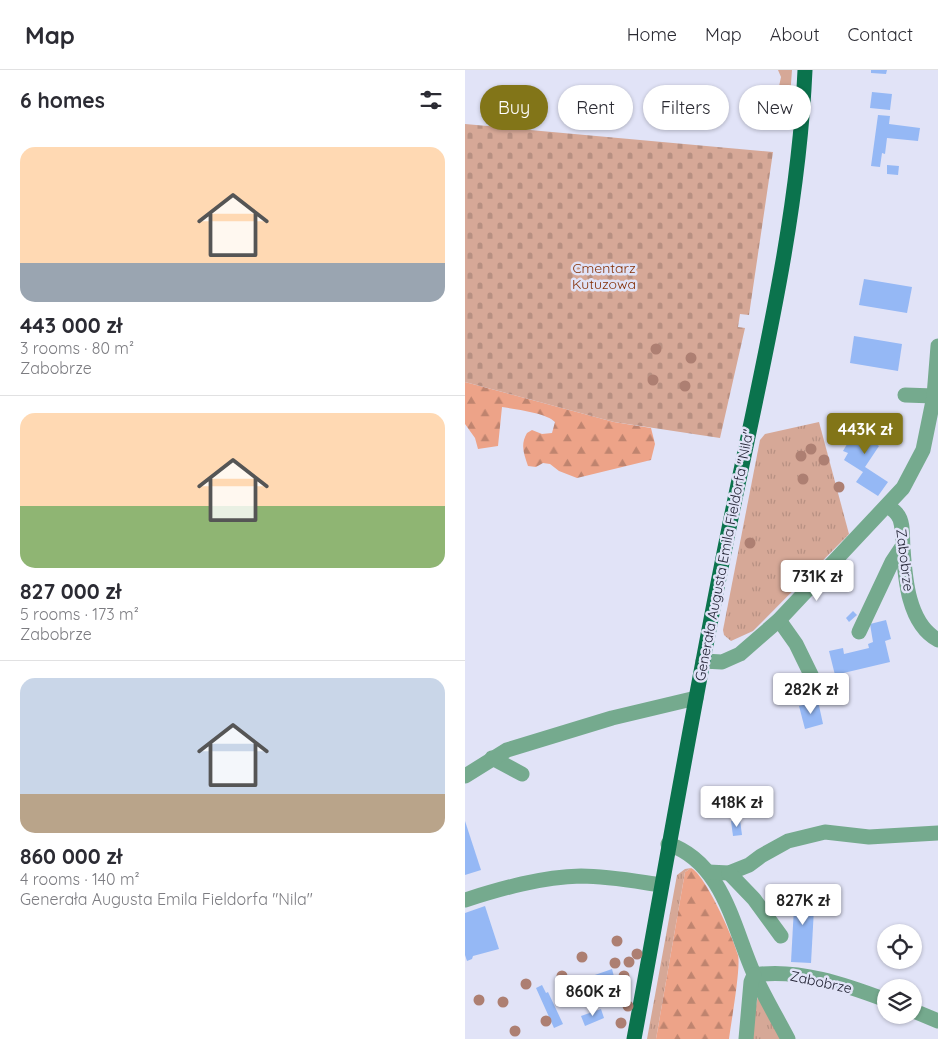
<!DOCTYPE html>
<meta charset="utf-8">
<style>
body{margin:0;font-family:Quicksand,sans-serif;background:#f7f7f7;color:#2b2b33;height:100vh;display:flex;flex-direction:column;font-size:19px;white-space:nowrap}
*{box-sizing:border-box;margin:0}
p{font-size:16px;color:#7c7c81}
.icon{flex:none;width:28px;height:28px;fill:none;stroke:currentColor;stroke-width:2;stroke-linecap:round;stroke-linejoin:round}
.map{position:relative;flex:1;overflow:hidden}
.side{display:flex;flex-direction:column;background:#fff;width:465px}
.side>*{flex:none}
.top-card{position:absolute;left:15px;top:15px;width:382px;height:45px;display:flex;gap:10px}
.buttons{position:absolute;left:412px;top:854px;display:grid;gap:10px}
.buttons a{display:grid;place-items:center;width:45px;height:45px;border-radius:50%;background:#fff;box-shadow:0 1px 4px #0004;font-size:25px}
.price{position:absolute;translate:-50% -42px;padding:0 11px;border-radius:5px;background:#fff;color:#222;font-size:16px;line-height:32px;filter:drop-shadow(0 1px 2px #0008)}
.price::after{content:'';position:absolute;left:50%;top:30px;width:15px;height:11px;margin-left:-8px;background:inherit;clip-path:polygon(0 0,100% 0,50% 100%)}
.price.current{background:#827518;color:#fff}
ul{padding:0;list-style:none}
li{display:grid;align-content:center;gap:10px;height:265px;padding:0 20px}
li+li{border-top:1px solid #e1e1e2}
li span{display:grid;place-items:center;height:155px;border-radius:15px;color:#555}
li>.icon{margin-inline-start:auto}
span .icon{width:90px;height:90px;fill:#fffc;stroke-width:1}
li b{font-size:21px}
h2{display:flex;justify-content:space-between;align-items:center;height:60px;padding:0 20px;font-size:21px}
.tag{padding:0 18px;border-radius:22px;background:#fff;box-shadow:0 1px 4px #0004;font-size:18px;line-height:45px}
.tag.current{background:#827518;color:#fff}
header{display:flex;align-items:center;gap:30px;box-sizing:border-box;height:70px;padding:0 25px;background:#fff;border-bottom:1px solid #e1e1e2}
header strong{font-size:24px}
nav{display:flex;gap:28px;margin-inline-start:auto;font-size:18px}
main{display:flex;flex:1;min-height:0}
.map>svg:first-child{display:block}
.grass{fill:url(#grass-tufts)}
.forest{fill:url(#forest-firs)}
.cemetery{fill:url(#cemetery-stones)}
.building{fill:#95b8f5}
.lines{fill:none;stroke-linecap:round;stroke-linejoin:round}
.minor{stroke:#75aa8e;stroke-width:15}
.major{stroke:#0b734d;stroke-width:15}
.tree{fill:#ad7f72}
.labels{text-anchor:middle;stroke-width:5;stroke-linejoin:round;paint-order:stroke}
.park-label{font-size:14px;fill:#832e05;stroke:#e1e3f7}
.street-label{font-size:14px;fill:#1a1b2c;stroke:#e1e3f7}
</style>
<header>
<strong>Map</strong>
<nav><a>Home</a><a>Map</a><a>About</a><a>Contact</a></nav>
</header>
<main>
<section class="side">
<h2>6 homes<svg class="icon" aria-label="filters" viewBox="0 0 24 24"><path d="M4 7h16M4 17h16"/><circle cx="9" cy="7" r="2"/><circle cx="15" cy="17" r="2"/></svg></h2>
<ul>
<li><span style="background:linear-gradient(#ffd9b3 75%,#9aa5b1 0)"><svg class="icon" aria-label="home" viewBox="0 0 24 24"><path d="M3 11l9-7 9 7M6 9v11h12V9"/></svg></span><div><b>443 000 zł</b><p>3 rooms · 80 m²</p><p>Zabobrze</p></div></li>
<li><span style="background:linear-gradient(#ffd9b3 60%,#8fb573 0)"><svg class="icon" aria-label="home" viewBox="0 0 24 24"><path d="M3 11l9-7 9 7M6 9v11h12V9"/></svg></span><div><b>827 000 zł</b><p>5 rooms · 173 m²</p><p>Zabobrze</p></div></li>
<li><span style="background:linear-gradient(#c9d6e8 75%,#b9a48a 0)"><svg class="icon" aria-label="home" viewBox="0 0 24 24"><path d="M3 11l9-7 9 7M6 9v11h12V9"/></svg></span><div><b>860 000 zł</b><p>4 rooms · 140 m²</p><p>Generała Augusta Emila Fieldorfa &quot;Nila&quot;</p></div></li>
</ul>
</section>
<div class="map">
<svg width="473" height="969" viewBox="0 0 473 969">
<defs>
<pattern id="grass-tufts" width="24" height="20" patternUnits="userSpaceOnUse" patternTransform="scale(1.25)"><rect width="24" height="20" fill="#d6a897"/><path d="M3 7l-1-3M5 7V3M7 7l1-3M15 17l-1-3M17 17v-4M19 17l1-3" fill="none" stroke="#b79082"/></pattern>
<pattern id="forest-firs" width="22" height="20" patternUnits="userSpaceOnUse" patternTransform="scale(1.25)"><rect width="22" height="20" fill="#eda388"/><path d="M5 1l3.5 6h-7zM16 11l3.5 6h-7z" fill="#bf846f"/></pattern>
<pattern id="cemetery-stones" width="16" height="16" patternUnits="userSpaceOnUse" patternTransform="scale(1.25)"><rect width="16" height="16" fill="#d6a897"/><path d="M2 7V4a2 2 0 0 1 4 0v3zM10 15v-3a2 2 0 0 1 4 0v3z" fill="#b79082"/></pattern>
</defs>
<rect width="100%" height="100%" fill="#e1e3f7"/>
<g class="grass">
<polygon points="313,0 327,0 325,27 320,32 310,35 316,7"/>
<polygon points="354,352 384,464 288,561 266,571 259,565 258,560 295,370 300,364"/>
<polygon points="226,798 220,802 191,969 182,969 212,805 220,799"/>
<polygon points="293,925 316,969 285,969"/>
</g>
<g class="forest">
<path d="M 0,312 L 149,352 L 186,358 L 190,374 L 186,390 L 112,408 L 94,401 L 85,394 L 78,393 L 71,397 L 63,396 C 59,384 55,375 62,363 L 67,360 L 77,364 L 87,363 L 90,352 C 82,343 50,339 37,337 L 33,376 L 13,379 L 10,368 L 0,354 Z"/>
<path d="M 226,798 C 240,804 269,869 273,885 C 276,897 266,953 264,969 L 191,969 L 220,802 Z"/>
</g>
<polygon class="cemetery" points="0,54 308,82 284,245 275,244 273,257 280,258 255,368 149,352 0,312"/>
<g class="building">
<polygon points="406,0 422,0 421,4 406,3"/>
<polygon points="407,22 427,24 425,40 405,38"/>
<polygon points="413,45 425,46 424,54 455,58 453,71 422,68 420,84 417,83 415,97 406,96"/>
<polygon points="422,95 434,96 433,105 422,104"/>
<polygon points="399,209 447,217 442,243 394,235"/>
<polygon points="389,266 437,274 433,301 385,293"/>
<polygon points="398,350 405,355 411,353 417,357 418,362 411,374 414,376 400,397 423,412 413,426 391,412 398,402 379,390 383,383 378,381 385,369 381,366 385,359 391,362"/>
<polygon points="388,541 392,545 384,552 381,548"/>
<polygon points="421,550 426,569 420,571 425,592 370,605 364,581 378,578 379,584 404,578 403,574 408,572 405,554"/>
<polygon points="344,618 346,626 333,629 331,621"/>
<polygon points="353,631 358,654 340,659 334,636"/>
<polygon points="275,750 277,765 268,766 266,751"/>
<polygon points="0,751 16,800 0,805"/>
<polygon points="330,819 350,820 346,893 326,892"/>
<polygon points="20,836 34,879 8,886 7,889 2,891 0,885 0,843"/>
<polygon points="147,899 152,918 133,924 127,906"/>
<polygon points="77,915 81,923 83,922 98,954 89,958 71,918"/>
<polygon points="136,939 139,948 120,956 116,946"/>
</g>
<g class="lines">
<g class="minor">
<polyline points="440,325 469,326"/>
<path d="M 423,436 C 425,438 430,441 432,444 C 439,452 437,468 438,478 C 440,508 443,554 473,570"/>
<polyline points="314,550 331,574 352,617"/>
<polyline points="394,562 427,492 437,477"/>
<polyline points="238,591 257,592 275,584 314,550 438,418 458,380 469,326 473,276"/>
<polyline points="27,688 57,704"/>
<polyline points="0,706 42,680 147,648 231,628"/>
<path d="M 203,774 C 258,792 268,857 289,904 C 299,926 312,948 323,969"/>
<polyline points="243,802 264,803 284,795 296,786 323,771 360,762 404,767 473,763"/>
<polyline points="264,803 289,829 316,866"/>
<path d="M 0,830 C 38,818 76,807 116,806 C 143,806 169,811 196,815"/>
<path d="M 289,905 C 333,898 381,915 421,930"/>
<polyline points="449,941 473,951"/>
<polyline points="281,969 286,912 289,905"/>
</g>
<path class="major" d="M 169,969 C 200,802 228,635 262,468 C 293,313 333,158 340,0"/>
</g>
<g class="tree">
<circle cx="191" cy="279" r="5.5"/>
<circle cx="226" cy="288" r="5.5"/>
<circle cx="188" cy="310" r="5.5"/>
<circle cx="220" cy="316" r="5.5"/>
<circle cx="346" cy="379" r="5.5"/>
<circle cx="336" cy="386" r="5.5"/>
<circle cx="359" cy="390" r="5.5"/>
<circle cx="338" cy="409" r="5.5"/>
<circle cx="374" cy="417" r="5.5"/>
<circle cx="285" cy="473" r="5.5"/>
<circle cx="152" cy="871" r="5.5"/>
<circle cx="172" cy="884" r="5.5"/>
<circle cx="117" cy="887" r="5.5"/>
<circle cx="164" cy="892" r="5.5"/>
<circle cx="150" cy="893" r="5.5"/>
<circle cx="97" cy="906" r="5.5"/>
<circle cx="159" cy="906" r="5.5"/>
<circle cx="61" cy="914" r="5.5"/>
<circle cx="14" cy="930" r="5.5"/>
<circle cx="38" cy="932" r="5.5"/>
<circle cx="163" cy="936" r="5.5"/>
<circle cx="81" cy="951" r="5.5"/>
<circle cx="156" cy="953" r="5.5"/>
<circle cx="50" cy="961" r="5.5"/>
</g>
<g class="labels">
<g class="park-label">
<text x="139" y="203">Cmentarz<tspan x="139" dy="16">Kutuzowa</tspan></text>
</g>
<g class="street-label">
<text transform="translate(259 485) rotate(-79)" y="5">Generała Augusta Emila Fieldorfa "Nila"</text>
<text transform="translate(440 490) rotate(83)" y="5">Zabobrze</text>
<text transform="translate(356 912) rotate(12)" y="5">Zabobrze</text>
</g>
</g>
</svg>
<div class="buttons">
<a><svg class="icon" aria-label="locate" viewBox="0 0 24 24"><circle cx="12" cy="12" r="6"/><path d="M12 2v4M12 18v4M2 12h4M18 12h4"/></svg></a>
<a><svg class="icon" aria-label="layers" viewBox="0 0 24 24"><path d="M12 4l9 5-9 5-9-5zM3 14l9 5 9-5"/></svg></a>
</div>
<b class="price current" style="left:400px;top:385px">443K zł</b>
<b class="price" style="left:352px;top:532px">731K zł</b>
<b class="price" style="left:346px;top:645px">282K zł</b>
<b class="price" style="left:272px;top:758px">418K zł</b>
<b class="price" style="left:338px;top:856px">827K zł</b>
<b class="price" style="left:128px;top:947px">860K zł</b>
<div class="top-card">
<a class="tag current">Buy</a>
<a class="tag">Rent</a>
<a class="tag">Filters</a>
<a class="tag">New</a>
</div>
</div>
</main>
